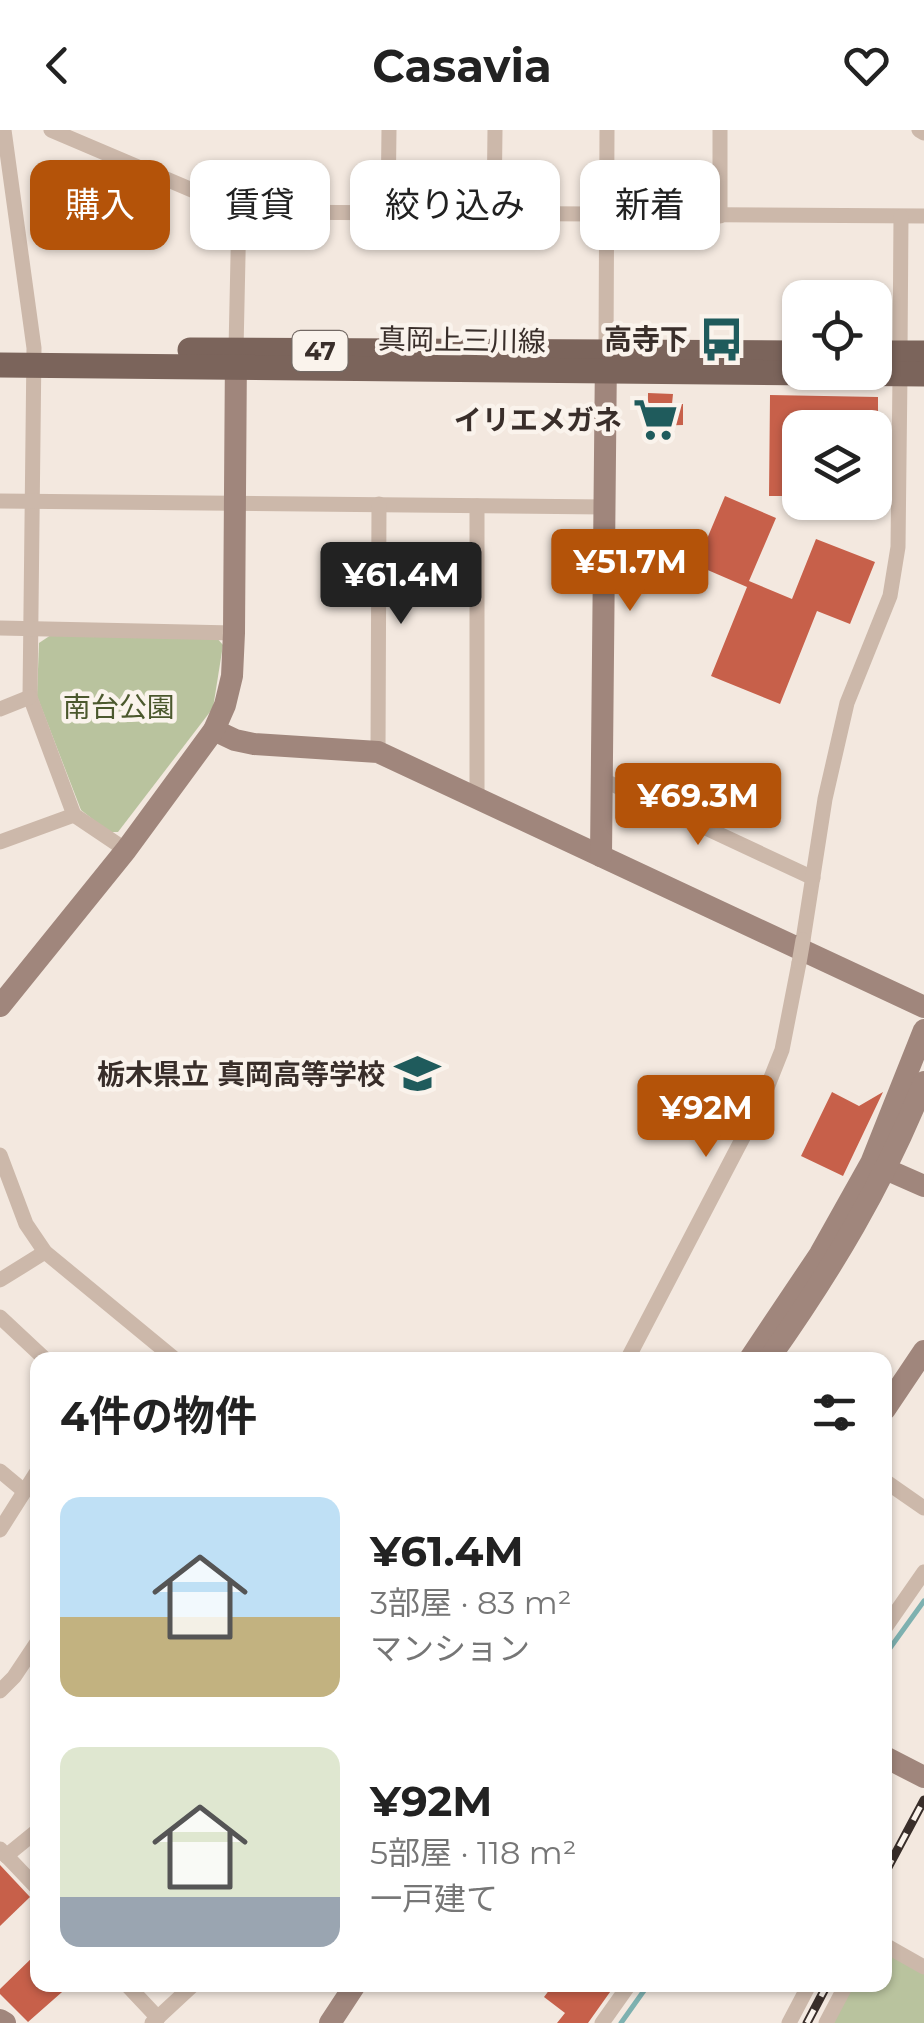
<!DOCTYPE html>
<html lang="ja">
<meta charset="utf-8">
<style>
body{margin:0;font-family:Montserrat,"Noto Sans JP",sans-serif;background:#f2f2f2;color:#222;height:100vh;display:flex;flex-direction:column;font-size:38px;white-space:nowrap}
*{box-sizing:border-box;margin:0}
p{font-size:32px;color:#767676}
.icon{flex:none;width:55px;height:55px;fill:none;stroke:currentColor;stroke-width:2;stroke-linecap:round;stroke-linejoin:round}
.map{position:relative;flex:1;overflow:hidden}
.sheet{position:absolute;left:30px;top:1222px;width:862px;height:640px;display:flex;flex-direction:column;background:#fff;border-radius:20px;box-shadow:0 2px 8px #0004}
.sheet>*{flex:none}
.banner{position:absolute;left:30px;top:30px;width:865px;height:90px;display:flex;gap:20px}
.fabs{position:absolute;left:782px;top:150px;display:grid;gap:20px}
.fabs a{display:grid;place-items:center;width:110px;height:110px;border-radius:20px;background:#fff;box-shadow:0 2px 8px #0004;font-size:50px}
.price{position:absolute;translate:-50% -85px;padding:0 22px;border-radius:10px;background:#b45309;color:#fff;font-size:32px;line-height:65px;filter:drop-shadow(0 2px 5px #0008)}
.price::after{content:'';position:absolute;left:50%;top:60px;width:30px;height:22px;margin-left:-15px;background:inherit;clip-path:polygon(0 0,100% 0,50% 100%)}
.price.active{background:#222;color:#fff}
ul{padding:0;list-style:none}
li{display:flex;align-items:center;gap:30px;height:250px;padding:0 30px}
li span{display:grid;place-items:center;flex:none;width:280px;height:200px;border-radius:20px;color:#555}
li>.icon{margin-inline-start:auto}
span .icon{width:120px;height:120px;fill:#fffc;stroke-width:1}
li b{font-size:42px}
h2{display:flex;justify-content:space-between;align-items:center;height:120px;padding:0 30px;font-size:42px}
.chip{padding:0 35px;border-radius:20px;background:#fff;box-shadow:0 2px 8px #0004;font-size:35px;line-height:90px}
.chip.active{background:#b45309;color:#fff}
header{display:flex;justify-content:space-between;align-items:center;height:130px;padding:0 30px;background:#fff;font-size:45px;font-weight:700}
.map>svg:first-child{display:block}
.green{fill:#b9c39e}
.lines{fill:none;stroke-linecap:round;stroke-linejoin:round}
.stream{stroke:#7eb1b0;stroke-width:5}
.building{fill:#c7604a}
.street{stroke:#ccb8aa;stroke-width:15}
.secondary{stroke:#a0867c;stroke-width:22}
.primary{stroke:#7b645b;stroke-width:25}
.rail-casing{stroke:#392e2a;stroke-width:9}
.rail{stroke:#faf3ec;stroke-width:5;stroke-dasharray:15;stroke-linecap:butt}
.street-bridge{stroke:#ccb8aa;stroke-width:15}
.labels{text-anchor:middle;stroke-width:9;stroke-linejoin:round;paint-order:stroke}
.shield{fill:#faf3ec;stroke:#736964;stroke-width:2.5}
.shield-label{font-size:25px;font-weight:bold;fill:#392e2a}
.poi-label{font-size:28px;font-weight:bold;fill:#392e2a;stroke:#faf3ec;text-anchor:end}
.street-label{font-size:28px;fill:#392e2a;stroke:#faf3ec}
.park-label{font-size:28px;fill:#4b582d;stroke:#faf3ec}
</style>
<header><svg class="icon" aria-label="back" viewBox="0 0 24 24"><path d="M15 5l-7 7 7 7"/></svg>Casavia<svg class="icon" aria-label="heart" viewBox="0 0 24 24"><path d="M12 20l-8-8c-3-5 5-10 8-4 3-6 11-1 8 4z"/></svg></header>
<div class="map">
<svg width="924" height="1893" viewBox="0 0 924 1893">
<rect width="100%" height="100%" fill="#f3e8df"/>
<g class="green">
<polygon points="51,505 216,507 223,515 213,578 118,702 109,702 81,680 37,566 39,513"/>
<polygon points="885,1815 924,1837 924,1893 826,1893 846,1855 885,1855"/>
</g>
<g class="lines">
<g class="stream">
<polyline points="885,1525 924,1471"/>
<polyline points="621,1893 648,1855"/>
</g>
</g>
<g class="building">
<polygon points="648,263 673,264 672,274 683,274 683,295 648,296"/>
<polygon points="770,265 878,267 878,298 800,298 800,329 784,366 769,366"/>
<polygon points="725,366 776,388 749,451 792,469 816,409 875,432 850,494 817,481 780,574 711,546 747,457 696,435"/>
<polygon points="832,962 859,976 883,962 843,1046 801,1026"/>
<polygon points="0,1735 30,1767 0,1796"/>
<polygon points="38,1822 38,1855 70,1855 28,1892 0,1864 0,1859"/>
<polygon points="553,1855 615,1855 588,1893 557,1893 565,1883 544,1867"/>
</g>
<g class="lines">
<g class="street">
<polyline points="4,0 34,218 30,567 74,685 126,720"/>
<polyline points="51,0 239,80 252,82 924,86"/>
<polyline points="919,0 924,3"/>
<polyline points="388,83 389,0"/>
<polyline points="494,83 495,0"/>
<polyline points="720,86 720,0"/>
<polyline points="236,220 239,80"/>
<polyline points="606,223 607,0"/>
<polyline points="900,223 901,87"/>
<polyline points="0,371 605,377"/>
<polyline points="0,498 234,503"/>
<polyline points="0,579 30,567"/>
<polyline points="378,622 379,374"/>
<polyline points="601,649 813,748"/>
<polyline points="477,669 477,376"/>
<polyline points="0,712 74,685"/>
<polyline points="803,810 825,669 847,573 890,466 898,417 900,244"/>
<polyline points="0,1025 26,1094 45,1122 176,1230"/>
<polyline points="0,1150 45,1122"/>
<polyline points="0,1187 46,1230"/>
<polyline points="627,1230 761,973 782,920 799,833"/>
<polyline points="0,1341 24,1361"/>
<polyline points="885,1351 924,1378"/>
<polyline points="0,1400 38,1340"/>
<polyline points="885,1498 924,1442"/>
<polyline points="0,1561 14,1547 38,1511"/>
<polyline points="0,1719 38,1759"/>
<polyline points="6,1726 38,1700"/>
<polyline points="885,1815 924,1837"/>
<polyline points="127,1855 158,1888"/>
<polyline points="152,1893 193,1855"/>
<polyline points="602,1893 629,1855"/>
<polyline points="789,1893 809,1855"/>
<polyline points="826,1893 846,1855"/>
</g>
<g class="secondary">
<polyline points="214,600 235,610 254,614 378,622 924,877"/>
<polyline points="601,726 606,225"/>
<polyline points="0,876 126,720 214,600 225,575 232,546 234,503 236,221"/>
<polyline points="874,1034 924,1056"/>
<polyline points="749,1230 820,1124 871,1033 924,900"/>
<path d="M 768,1230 C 831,1141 884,1053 924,952"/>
<polyline points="885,1279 924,1221"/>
<polyline points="885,1627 924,1647"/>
<polyline points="0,1890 5,1893"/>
<polyline points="330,1893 355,1855"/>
</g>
<g class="primary">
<polyline points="190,220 800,223"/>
<polyline points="875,223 924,223"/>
<polyline points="0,235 924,244"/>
</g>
<defs>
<g id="rail">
<polyline points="885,1743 924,1670"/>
<polyline points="807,1893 827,1855"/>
</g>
</defs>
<use href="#rail" class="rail-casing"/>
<use href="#rail" class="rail"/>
<polyline class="street-bridge" points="799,833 803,810"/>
</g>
<defs>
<symbol id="bus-bare" viewBox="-9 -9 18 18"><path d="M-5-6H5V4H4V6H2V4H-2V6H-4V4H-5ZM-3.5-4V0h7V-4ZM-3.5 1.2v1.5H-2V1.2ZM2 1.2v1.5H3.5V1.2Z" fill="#1f5b5c" stroke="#faf3ec" stroke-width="2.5" paint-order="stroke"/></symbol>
<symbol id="supermarket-bare" viewBox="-9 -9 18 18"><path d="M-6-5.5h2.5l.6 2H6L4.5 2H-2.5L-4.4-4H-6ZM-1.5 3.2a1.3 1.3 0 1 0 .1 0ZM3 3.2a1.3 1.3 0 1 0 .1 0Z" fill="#1f5b5c" stroke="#faf3ec" stroke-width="2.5" paint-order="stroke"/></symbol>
<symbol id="school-bare" viewBox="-9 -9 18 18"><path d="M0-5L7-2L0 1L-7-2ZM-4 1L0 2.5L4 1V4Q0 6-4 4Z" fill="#1f5b5c" stroke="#faf3ec" stroke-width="2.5" paint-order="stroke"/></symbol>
</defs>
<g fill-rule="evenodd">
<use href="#bus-bare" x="690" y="178" width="63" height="63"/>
<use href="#supermarket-bare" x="624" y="258" width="63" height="63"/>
<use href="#school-bare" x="386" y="912" width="63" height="63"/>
</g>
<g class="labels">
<rect class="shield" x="292.5" y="201" width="55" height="40" rx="8"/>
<g class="shield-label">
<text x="320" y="230">47</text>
</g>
<g class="poi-label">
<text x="688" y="219">高寺下</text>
<text x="622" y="300">イリエメガネ</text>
<text x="385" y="954">栃木県立 真岡高等学校</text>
</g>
<g class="street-label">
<text transform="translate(462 210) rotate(1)" y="10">真岡上三川線</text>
</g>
<g class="park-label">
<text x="119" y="587">南台公園</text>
</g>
</g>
</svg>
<div class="fabs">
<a><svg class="icon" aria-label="locate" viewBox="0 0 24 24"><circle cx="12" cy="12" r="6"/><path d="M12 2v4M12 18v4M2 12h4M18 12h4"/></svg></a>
<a><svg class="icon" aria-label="layers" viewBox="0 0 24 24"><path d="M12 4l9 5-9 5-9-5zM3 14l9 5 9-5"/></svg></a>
</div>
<b class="price" style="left:630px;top:484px">¥51.7M</b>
<b class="price active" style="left:401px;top:497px">¥61.4M</b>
<b class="price" style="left:698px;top:718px">¥69.3M</b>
<b class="price" style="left:706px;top:1030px">¥92M</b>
<div class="banner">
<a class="chip active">購入</a>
<a class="chip">賃貸</a>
<a class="chip">絞り込み</a>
<a class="chip">新着</a>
</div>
<section class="sheet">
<h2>4件の物件<svg class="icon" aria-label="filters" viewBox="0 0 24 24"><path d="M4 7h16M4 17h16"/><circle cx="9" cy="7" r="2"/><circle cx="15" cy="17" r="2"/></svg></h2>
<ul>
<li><span style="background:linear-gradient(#bfe0f5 60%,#c2b280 0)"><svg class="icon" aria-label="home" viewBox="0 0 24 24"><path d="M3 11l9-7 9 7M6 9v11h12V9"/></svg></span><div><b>¥61.4M</b><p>3部屋 · 83 m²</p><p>マンション</p></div></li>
<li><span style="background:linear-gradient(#dfe7d0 75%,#9aa5b1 0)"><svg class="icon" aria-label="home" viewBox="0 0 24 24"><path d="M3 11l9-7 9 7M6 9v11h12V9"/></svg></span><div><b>¥92M</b><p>5部屋 · 118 m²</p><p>一戸建て</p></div></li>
</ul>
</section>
</div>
